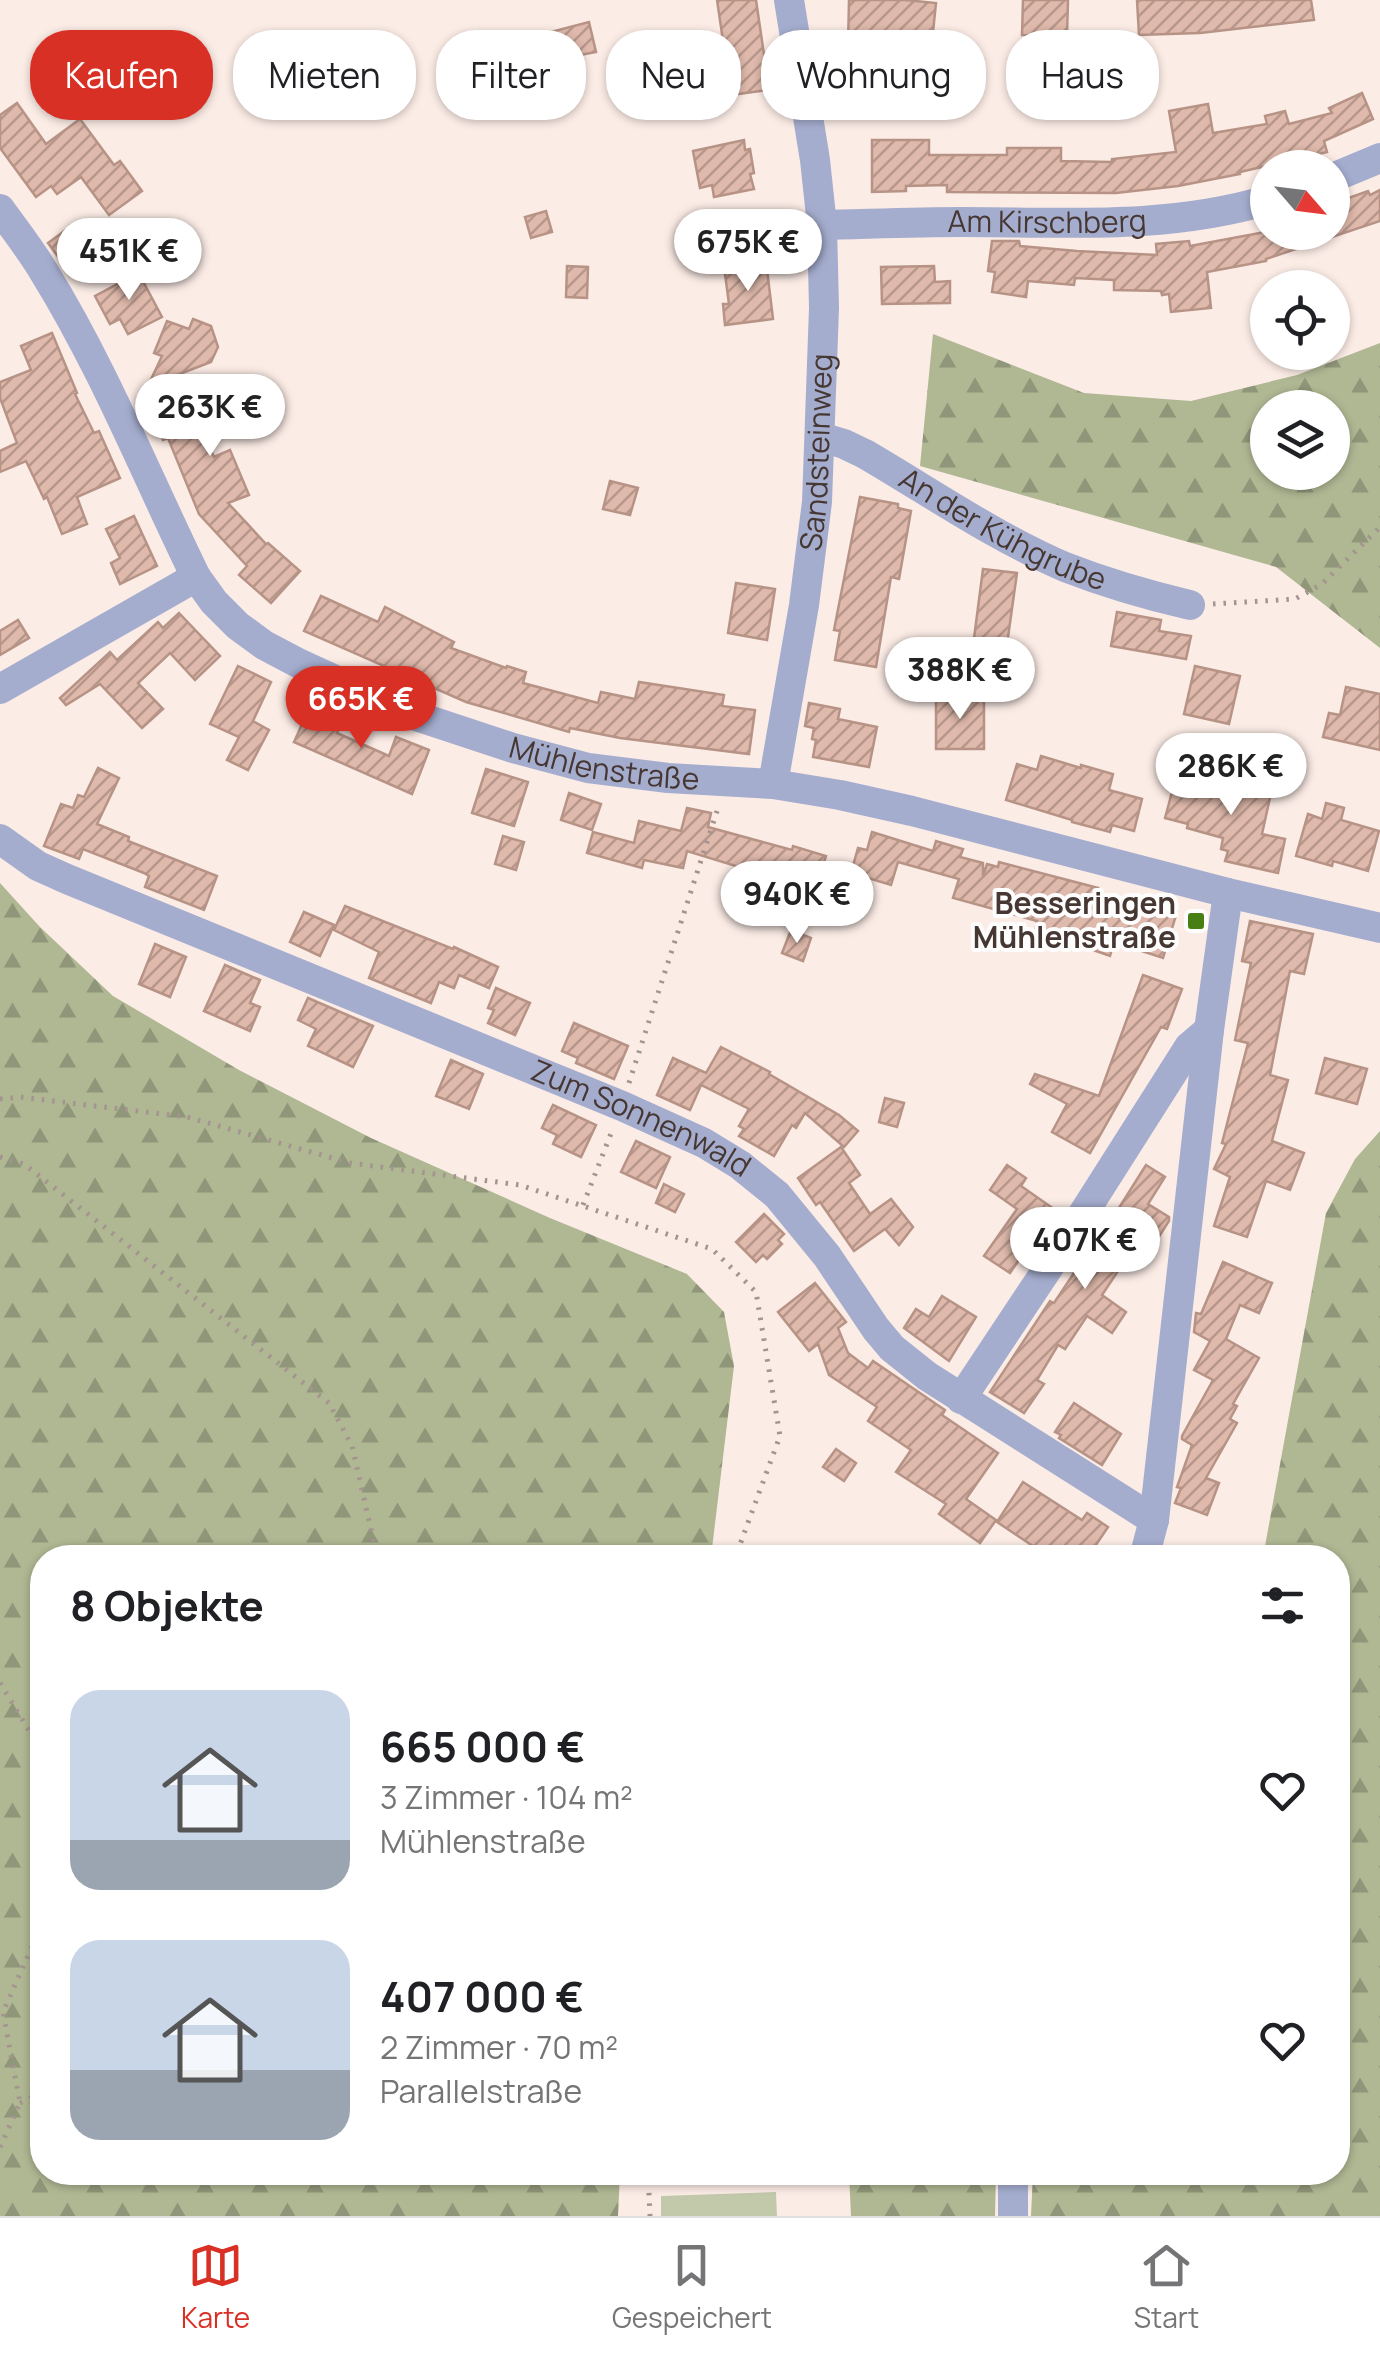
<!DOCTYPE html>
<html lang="de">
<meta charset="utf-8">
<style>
body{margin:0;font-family:Manrope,sans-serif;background:#f2f2f2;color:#202124;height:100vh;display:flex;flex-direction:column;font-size:38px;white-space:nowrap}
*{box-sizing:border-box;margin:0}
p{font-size:32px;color:#757577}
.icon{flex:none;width:55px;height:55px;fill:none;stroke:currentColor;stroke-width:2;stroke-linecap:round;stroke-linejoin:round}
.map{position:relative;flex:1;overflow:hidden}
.drawer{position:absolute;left:30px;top:1545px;width:1320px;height:640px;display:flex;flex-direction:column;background:#fff;border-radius:40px;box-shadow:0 2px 8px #0004}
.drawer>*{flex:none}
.top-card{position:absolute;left:30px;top:30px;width:1320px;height:90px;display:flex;gap:20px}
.needle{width:65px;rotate:118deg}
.tools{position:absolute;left:1250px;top:150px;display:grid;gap:20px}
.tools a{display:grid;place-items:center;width:100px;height:100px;border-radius:50%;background:#fff;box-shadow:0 2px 8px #0004;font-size:50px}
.price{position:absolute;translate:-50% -85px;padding:0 22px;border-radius:35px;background:#fff;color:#222;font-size:32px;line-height:65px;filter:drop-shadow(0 2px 5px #0008)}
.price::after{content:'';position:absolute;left:50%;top:60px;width:30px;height:22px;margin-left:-15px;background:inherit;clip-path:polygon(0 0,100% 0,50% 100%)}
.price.active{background:#d93025;color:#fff}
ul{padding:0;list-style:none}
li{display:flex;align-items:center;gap:30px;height:250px;padding:0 40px}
li span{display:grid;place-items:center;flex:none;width:280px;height:200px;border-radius:30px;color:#555}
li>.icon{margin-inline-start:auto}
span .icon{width:120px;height:120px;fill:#fffc;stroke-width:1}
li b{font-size:42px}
h2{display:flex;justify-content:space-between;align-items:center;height:120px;padding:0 40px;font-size:42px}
.tag{padding:0 35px;border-radius:40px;background:#fff;box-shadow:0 2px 8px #0004;font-size:35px;line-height:90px}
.tag.active{background:#d93025;color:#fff}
.menu{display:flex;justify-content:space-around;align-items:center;height:140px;border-top:2px solid #e0e0e0;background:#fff;font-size:28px;color:#757577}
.menu a{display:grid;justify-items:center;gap:5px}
.menu .active{color:#d93025}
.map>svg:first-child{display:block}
.forest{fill:url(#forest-firs);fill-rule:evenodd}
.pitch{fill:#c2c9aa}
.building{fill:url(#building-hatch);stroke:#b79386;stroke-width:2.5}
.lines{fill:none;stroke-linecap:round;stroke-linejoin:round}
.path{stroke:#a4948f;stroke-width:5;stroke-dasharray:2.5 8;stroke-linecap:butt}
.minor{stroke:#a5adcf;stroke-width:30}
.poi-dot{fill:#487f15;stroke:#fdfdfd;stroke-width:4}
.labels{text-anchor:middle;stroke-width:8;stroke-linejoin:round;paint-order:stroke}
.street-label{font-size:30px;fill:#463732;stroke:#fdfdfd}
.poi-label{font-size:30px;font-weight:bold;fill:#463732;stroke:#fdfdfd;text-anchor:end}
</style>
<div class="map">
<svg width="1380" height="2216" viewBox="0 0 1380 2216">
<defs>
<pattern id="forest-firs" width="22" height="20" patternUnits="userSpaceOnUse" patternTransform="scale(2.5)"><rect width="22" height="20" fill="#afb793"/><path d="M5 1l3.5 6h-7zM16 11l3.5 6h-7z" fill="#909679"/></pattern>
<pattern id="building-hatch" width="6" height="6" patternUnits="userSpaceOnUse" patternTransform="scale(2.5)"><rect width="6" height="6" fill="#dfb9ab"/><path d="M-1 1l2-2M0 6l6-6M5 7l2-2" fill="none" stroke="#b7978c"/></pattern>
</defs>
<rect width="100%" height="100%" fill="#fcece6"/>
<g class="forest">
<path d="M 933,334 L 1084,393 L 1191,401 L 1297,375 L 1380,343 L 1380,648 L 1276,567 L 920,466 ZM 1268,408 L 1332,408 L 1332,472 L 1268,472 Z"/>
<polygon points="0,883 40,927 113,996 239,1070 371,1138 550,1218 687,1274 724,1312 734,1366 711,1557 42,1558 42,2172 620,2173 618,2216 0,2216"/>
<polygon points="1380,1131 1380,2216 1031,2216 1033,2173 1338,2172 1338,1558 1263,1557 1326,1213 1355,1159"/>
<polygon points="849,2173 996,2173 995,2216 851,2216"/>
</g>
<polygon class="pitch" points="776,2192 777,2216 661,2216 661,2196"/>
<g class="building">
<polygon points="717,0 756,0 766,68 772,67 775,89 731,95"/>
<polygon points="849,0 905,0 936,3 932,42 874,36 873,49 848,47"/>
<polygon points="1023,0 1068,0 1067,36 1022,35"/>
<polygon points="1137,0 1311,0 1314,20 1200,33 1139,35"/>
<polygon points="589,22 596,52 543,62 536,36"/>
<polygon points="1131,35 1131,61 1119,61 1119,73 1081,74 1081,36"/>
<polygon points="951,56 950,94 930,94 930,57"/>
<polygon points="1362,93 1373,119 1324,141 1327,152 1240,172 1240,174 1178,186 1116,193 947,192 947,185 906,186 906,191 872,192 872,140 929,140 929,155 1007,155 1007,148 1061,148 1061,161 1112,162 1112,159 1176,152 1169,111 1208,104 1213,133 1267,124 1265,116 1285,111 1289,124 1332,113 1329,108"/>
<polygon points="17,103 46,144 80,119 114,165 120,161 142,191 109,215 81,177 57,194 51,186 36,197 0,148 0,115"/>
<polygon points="744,140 745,150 750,149 754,173 750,174 754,189 714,197 712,185 700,188 693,151"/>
<polygon points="1380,190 1380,221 1266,259 1266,261 1207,272 1211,308 1171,312 1169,294 1162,295 1161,291 1114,290 1114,280 1075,278 1074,285 1028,281 1026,297 992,292 995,272 988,271 992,241 1019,241 1020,246 1077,251 1157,255 1156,244 1189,241 1190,246 1265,232 1332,232 1332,204 1368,191 1370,195"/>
<polygon points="546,211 552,232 531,238 525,217"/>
<polygon points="70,227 85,246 62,262 48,243"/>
<polygon points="766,261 773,319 725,325 723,304 729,304 724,266"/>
<polygon points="567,266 588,267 587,298 566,297"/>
<polygon points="934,266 935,282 950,281 950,303 882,304 881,267"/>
<polygon points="136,268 162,317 128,334 120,319 110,324 95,296 121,282 118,278"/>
<polygon points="193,319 211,326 218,347 211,362 177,375 214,457 230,450 249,495 228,503 266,544 268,543 300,571 271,603 239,575 247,566 199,514 168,438 163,440 150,411 160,406 157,383 148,386 162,356 154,353 167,321 189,329"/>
<polygon points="52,333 77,393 75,394 94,433 99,431 120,478 77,497 87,524 62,534 47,497 44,499 26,461 0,472 0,451 17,443 0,398 0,382 31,370 21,346"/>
<polygon points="610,481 638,488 630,515 603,509"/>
<polygon points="860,497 898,504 898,508 911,511 899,579 891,577 876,667 835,660 840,631 834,630"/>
<polygon points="134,516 157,566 120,584 111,563 120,558 106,529"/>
<polygon points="983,569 1017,573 1003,673 970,669"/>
<polygon points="736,583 775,589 767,640 728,633"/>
<polygon points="321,596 378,622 385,607 454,642 451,648 506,668 507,666 526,672 523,683 598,703 601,692 635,699 639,682 724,695 722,706 755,710 749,754 620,738 570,728 569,732 466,702 304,631"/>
<polygon points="1117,612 1161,620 1159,631 1191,636 1186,659 1111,646"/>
<polygon points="179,613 220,656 195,680 170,653 138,683 163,709 142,728 100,684 66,705 60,698 110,652 117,660 158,622 163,628"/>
<polygon points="18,620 29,638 0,655 0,631"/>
<polygon points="238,666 271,682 253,721 269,730 248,770 227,760 239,737 210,724"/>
<polygon points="1195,666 1240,676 1229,724 1184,714"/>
<polygon points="1346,687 1380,694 1380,750 1323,737 1329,713 1340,715"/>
<rect x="936" y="694" width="48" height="55"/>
<polygon points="312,702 344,717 337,733 389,756 396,737 429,750 412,794 294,742"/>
<polygon points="809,703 840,709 838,719 877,727 869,767 813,757 816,740 812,739 814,728 805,726"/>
<polygon points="1041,756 1081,768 1081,765 1113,774 1109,790 1142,799 1134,831 1112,825 1110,832 1072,822 1072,820 1006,800 1017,764 1037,770"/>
<polygon points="98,768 119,778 97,824 129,837 128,841 217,876 204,910 145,887 149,876 144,873 83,849 79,859 44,846 61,804 73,808 78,795 84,797"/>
<polygon points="486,769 528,782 514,826 472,813"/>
<polygon points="1214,771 1273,784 1262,834 1285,839 1278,873 1225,861 1228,851 1221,849 1223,838 1187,828 1188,824 1165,818 1175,781 1210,790"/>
<polygon points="569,793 601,804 592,830 561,820"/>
<polygon points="1326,803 1344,808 1341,820 1379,831 1368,871 1333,861 1332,866 1296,856 1308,814 1322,819"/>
<polygon points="687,808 711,813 708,827 792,850 793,846 826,856 810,906 752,888 750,895 729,889 736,866 687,851 683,868 644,860 642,868 587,853 593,832 634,843 639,821 681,831"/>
<polygon points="872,832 933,851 936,841 963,849 960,857 983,863 983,876 987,864 998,867 999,862 1098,888 1092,909 1135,923 1142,901 1177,912 1163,958 1114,942 1110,956 1087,948 1088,945 1035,930 1037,921 953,898 959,879 898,862 891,885 851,873 858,848 867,850"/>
<polygon points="503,836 524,842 516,870 495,864"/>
<polygon points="345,906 453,949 454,947 498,967 489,988 459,975 454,988 439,982 431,1003 369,978 379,952 334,930"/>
<polygon points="304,912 334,925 320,956 290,942"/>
<polygon points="1250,921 1313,934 1304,974 1290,971 1270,1075 1288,1080 1272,1141 1304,1153 1290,1190 1266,1181 1247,1237 1214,1226 1230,1177 1214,1169 1226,1144 1222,1143 1248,1043 1235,1040 1251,963 1242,961"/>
<polygon points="791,930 811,938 803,961 782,953"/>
<polygon points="155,944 186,957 170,997 139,984"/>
<polygon points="225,965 260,980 250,1003 260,1007 250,1031 204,1011"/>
<polygon points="1143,975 1182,989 1167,1029 1161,1027 1090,1153 1052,1132 1067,1104 1030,1084 1035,1074 1099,1096"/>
<polygon points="496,988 530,1003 515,1035 488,1023 494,1010 488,1008"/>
<polygon points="308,998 373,1026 353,1067 308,1046 316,1029 298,1020"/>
<polygon points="574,1023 628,1046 614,1079 576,1063 578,1058 562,1051"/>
<polygon points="721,1047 770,1072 769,1074 839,1115 858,1131 844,1147 805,1113 796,1128 792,1125 774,1156 739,1136 744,1129 739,1126 749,1109 701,1085 690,1110 657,1095 673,1058 706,1073"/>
<polygon points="1325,1058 1367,1069 1357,1104 1316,1093"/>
<polygon points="451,1060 483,1074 469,1109 436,1096"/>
<polygon points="885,1098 904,1103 897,1127 879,1122"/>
<polygon points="553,1105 596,1125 581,1157 553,1144 557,1135 542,1128"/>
<polygon points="636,1141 670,1157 656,1188 621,1172"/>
<polygon points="841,1147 860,1175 849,1183 870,1214 891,1199 913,1227 899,1245 885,1229 854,1251 820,1202 816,1205 798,1178"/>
<polygon points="1007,1165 1026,1178 1021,1186 1054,1209 1010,1273 984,1256 1017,1209 990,1190"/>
<polygon points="1146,1165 1165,1177 1148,1204 1169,1217 1169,1221 1153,1246 1146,1241 1138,1254 1132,1250 1102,1295 1126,1312 1112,1333 1087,1316 1065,1349 1058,1345 1037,1380 1044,1384 1024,1413 990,1392 1050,1301 1054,1303 1086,1255 1088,1257"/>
<polygon points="664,1184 684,1194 675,1212 656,1203"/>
<polygon points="764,1214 784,1234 778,1240 782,1244 767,1259 763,1255 756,1262 736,1242"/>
<polygon points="1223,1262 1272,1283 1259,1313 1240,1305 1226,1339 1259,1358 1233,1404 1237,1406 1230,1419 1237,1423 1206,1478 1219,1483 1207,1515 1175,1503 1181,1488 1177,1487 1192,1445 1182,1439 1182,1436 1213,1380 1194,1370 1210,1341 1194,1332 1196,1313 1201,1314"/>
<polygon points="815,1283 846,1322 838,1328 848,1353 868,1368 873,1361 945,1410 942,1415 998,1453 966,1499 996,1520 980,1543 939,1514 946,1504 896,1472 911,1450 868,1421 877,1407 829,1375 818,1344 809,1351 778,1312"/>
<polygon points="942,1296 976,1317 949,1361 904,1328 916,1309 929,1317"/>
<polygon points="1074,1403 1121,1434 1102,1465 1059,1438 1061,1435 1055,1432"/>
<polygon points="836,1449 856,1463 844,1481 823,1467"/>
<polygon points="1023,1482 1082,1520 1087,1513 1108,1527 1087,1558 1051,1558 997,1522"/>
</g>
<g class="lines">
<g class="path">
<polyline points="1213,604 1295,599 1322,584 1380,527"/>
<polyline points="629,1083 718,808"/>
<polyline points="0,1099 20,1097 187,1117 350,1163 520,1185 712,1249 756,1292 780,1436 735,1558"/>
<polyline points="0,1157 24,1164 329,1403 352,1446 373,1538 371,1558"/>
<polyline points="583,1205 612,1131"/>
<polyline points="0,1683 42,1752"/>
<polyline points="20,2103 42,2092"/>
<polyline points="0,2147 20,2103 3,2012 42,1924"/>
<polyline points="648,2172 650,2216"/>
</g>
<g class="minor">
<polyline points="1332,178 1380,158"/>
<path id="s1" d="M 0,209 C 15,230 31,250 44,272 C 104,369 146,475 196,577 L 214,602 L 238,626 L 264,645 L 300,664 L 407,713 L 513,748 L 588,768 L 668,778 L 773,784 L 840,795 L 912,811 L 1228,893 L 1380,928"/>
<path id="s2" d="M 822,225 C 868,224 915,222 961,222 C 1065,222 1167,230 1268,200"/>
<path id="s3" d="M 821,437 L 844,444 L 865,454 C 930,492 995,537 1065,567 C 1106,583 1147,595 1190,605"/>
<polyline points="0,689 196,577"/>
<path id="s4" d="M 773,784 L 804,605 L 817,502 L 824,308 L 822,225 L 815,160 L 789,0"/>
<path id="s5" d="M 0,839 L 38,866 L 67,879 L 622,1106 L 704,1143 L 740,1165 L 777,1195 L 827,1256 L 876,1329 L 892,1348 L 927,1376 L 1154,1520"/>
<polyline points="961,1399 1062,1247 1189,1047 1209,1030"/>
<polyline points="1144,1558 1154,1520 1209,1030 1228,893"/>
<polyline points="1013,2216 1013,2172"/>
</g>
</g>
<rect class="poi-dot" x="1186" y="911" width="20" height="20" rx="5"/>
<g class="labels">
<g class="street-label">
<text dy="10" stroke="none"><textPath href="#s2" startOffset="225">Am Kirschberg</textPath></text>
<text dy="10" stroke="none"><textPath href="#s4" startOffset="335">Sandsteinweg</textPath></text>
<text dy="10" stroke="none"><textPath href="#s3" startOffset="205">An der Kühgrube</textPath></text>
<text dy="10" stroke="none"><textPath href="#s1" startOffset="878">Mühlenstraße</textPath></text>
<text dy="10" stroke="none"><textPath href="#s5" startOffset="700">Zum Sonnenwald</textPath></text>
</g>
<g class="poi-label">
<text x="1176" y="914">Besseringen<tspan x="1176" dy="34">Mühlenstraße</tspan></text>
</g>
</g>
</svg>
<div class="tools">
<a><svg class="needle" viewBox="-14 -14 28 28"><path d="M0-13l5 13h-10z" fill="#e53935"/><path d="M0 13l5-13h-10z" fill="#757577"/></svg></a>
<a><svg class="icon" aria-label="locate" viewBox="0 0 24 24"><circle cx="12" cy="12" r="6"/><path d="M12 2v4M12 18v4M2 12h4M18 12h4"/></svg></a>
<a><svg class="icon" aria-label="layers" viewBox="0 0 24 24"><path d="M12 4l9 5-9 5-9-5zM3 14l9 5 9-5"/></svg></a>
</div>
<b class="price" style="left:748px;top:294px">675K €</b>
<b class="price" style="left:129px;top:303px">451K €</b>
<b class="price" style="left:210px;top:459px">263K €</b>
<b class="price" style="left:960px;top:722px">388K €</b>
<b class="price active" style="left:361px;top:751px">665K €</b>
<b class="price" style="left:1231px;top:818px">286K €</b>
<b class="price" style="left:797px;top:946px">940K €</b>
<b class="price" style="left:1085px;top:1292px">407K €</b>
<div class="top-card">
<a class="tag active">Kaufen</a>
<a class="tag">Mieten</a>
<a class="tag">Filter</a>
<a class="tag">Neu</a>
<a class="tag">Wohnung</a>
<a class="tag">Haus</a>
</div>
<section class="drawer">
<h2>8 Objekte<svg class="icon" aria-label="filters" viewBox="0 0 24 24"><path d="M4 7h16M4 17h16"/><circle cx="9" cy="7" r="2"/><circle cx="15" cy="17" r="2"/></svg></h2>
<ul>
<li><span style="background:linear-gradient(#c9d6e8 75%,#9aa5b1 0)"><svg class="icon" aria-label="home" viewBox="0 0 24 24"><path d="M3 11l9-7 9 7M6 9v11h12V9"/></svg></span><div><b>665 000 €</b><p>3 Zimmer · 104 m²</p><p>Mühlenstraße</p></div><svg class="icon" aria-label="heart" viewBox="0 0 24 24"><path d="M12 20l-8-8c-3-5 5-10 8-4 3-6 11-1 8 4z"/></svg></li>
<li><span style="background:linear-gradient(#c9d6e8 65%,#9aa5b1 0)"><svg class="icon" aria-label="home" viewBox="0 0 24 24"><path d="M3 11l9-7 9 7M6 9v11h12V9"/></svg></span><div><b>407 000 €</b><p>2 Zimmer · 70 m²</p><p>Parallelstraße</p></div><svg class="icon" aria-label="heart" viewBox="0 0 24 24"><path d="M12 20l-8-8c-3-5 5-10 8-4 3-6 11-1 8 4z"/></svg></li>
</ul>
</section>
</div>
<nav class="menu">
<a class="active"><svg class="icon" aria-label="map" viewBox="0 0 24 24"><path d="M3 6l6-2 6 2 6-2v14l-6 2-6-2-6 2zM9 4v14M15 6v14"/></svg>Karte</a>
<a><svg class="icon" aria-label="saved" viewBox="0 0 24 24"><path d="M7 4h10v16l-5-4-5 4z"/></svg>Gespeichert</a>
<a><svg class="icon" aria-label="home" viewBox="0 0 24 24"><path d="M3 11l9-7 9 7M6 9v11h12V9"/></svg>Start</a>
</nav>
